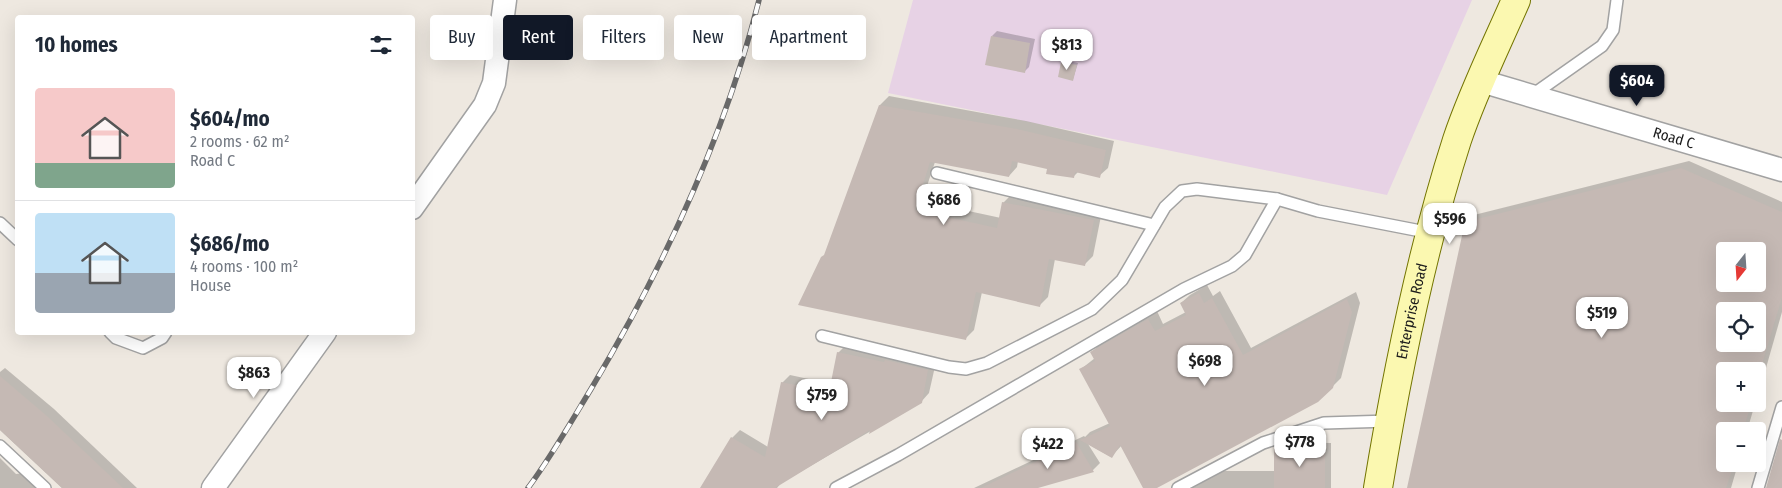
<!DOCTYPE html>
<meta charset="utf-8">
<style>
body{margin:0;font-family:"Fira Sans Condensed",sans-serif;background:#f2f2f3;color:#1f2937;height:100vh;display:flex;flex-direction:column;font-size:19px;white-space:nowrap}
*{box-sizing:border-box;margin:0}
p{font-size:16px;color:#747a83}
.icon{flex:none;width:28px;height:28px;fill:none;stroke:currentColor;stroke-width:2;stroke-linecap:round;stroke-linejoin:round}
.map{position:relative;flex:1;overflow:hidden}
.drawer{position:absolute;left:15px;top:15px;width:400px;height:320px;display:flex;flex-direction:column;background:#fff;border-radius:5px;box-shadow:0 5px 20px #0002}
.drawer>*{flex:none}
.top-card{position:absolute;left:430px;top:15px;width:475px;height:45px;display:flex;gap:10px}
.needle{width:32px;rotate:197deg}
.controls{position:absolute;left:1716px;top:242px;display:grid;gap:10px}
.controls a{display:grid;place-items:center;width:50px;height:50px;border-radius:5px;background:#fff;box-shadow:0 5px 20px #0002;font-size:25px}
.price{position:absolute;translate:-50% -42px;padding:0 11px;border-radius:10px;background:#fff;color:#222;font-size:16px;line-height:32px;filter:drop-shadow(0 1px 2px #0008)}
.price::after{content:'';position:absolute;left:50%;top:30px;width:15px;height:11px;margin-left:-8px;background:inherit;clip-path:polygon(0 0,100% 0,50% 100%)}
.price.on{background:#111827;color:#fff}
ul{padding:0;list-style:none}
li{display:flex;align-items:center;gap:15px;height:125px;padding:0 20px}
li+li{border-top:1px solid #e0e1e3}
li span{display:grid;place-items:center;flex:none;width:140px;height:100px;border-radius:5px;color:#555}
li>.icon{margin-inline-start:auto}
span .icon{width:60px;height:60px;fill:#fffc;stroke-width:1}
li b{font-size:21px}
h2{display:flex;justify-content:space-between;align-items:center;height:60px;padding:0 20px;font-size:21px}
.tag{padding:0 18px;border-radius:5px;background:#fff;box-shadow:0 5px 20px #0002;font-size:18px;line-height:45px}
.tag.on{background:#111827;color:#fff}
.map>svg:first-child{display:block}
.industrial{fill:#e7d2e5}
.shadow{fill:#0003;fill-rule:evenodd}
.building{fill:#c5b9b4;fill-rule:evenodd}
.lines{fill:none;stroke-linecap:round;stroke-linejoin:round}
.lane-casing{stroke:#a2a2a2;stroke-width:14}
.street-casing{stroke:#a2a2a2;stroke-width:25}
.secondary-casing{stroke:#737401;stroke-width:30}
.lane{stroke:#fff;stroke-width:11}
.street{stroke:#fff;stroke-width:22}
.secondary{stroke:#fbf8b0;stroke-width:28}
.rail-casing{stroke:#696969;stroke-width:5.5}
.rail{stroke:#fff;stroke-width:4;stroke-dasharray:11;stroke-linecap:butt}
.labels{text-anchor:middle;stroke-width:4.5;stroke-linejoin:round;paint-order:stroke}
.street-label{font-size:15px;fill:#1b1b1b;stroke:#fff}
</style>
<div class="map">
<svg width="1782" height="488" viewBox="0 0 1782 488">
<rect width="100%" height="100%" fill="#eee8e0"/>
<polygon class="industrial" points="913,0 1472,0 1387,195 888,93"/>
<g class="shadow">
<polygon points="997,31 1035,39 1029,67 1024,72 992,36"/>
<polygon points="1064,60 1078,63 1073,79 1062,62"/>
<polygon points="889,96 1026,121 1114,141 1108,168 1099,176 1078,172 1073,177 1048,168 1018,161 1017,167 1009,176 935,162 922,201 1001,218 1003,203 1012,194 1102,211 1093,256 1084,265 1055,259 1048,297 1040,305 982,292 974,330 966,338 826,253 880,105"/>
<path d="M 1689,161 L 1782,202 L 1782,312 L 1758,396 L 1758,371 L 1725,371 L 1725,404 L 1755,404 L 1747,431 L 1725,431 L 1725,464 L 1738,464 L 1731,488 L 1408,488 L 1466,223 L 1474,215 ZM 1725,251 L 1758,251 L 1758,284 L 1725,284 ZM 1725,311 L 1758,311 L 1758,344 L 1725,344 Z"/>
<polygon points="1207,285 1213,296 1220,291 1251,348 1356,292 1360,303 1341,378 1318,401 1151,488 1144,488 1122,445 1111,457 1088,444 1100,463 1093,470 1034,488 974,488 1084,436 1085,437 1090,432 1110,423 1081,369 1095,358 1092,352 1100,344 1157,311 1163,324 1186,312 1181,303 1190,295"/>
<polygon points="846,345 936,362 929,393 921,402 781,483 777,488 702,488 732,438 740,430 768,447 782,383 790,375 832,384 838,353"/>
<polygon points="5,368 54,409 137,488 62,488 0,430 0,372"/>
<polygon points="1282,442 1331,443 1331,488 1189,488 1222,471 1275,471 1276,449"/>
<polygon points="0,458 16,474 24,473 35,488 0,488"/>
</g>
<g class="building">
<polygon points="991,36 1030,43 1025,73 985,65"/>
<polygon points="1061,62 1077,65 1073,81 1058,77"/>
<polygon points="879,105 1017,129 1106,150 1100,178 1075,172 1074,178 1046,174 1047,169 1012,161 1009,177 930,162 915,210 997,228 1002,202 1094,220 1085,266 1049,259 1040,307 976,292 966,340 798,305 821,257 824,255"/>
<path d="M 1681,168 L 1782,212 L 1782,297 L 1760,371 L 1725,371 L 1725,404 L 1751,404 L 1743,431 L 1725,431 L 1725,464 L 1734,464 L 1726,488 L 1407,488 L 1465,222 ZM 1725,251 L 1758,251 L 1758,284 L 1725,284 ZM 1725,311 L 1758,311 L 1758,344 L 1725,344 Z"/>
<polygon points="1199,293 1204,303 1212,298 1243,355 1347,299 1352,312 1333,388 1318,402 1157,488 1143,488 1120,445 1112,458 1080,440 1110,426 1079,369 1095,361 1090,352 1148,319 1155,331 1186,315 1180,303"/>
<polygon points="837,352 884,362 885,360 928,370 922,403 869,434 870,430 775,488 700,488 731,437 765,457 781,382 829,392"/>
<polygon points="0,376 47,416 123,488 62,488 0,430"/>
<polygon points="1780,439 1782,440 1782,488 1766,488"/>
<polygon points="1076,442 1094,472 1038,488 981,488"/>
<rect x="1274" y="449" width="51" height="39"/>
</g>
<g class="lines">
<defs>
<g id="lane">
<polyline points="1531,96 1602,46 1613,30 1617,0"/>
<polyline points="937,173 1154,225"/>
<polyline points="0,223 18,240"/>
<polyline points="110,332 116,338 143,348 162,338 166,332"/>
<polyline points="822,336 949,367 966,369 987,363 1092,309 1122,280 1165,207 1182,191 1197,189 1277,199 1318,211 1431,233"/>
<polyline points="0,446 45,488"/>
<polyline points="836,488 898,455 1184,289 1232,266 1245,255 1277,199"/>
<polyline points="1178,488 1263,443 1324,423 1389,421"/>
<polyline points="1758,488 1782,407"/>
</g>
<g id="street">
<path id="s1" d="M 1481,81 L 1782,170"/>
<polyline points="412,208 485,105 494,83 505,0"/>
<polyline points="213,488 325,332"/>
</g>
<g id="secondary">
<path id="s2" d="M 1378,488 C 1397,372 1421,252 1457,140 C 1473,92 1496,46 1516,0"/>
</g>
</defs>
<use href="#lane" class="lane-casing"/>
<use href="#street" class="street-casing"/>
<use href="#secondary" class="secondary-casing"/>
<use href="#lane" class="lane"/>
<use href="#street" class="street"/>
<use href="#secondary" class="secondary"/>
<defs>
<path id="rail" d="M 528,488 C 551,457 571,422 591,389 C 663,268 725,136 759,0"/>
</defs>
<use href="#rail" class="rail-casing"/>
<use href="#rail" class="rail"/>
</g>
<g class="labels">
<g class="street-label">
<text dy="5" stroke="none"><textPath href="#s1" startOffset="201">Road C</textPath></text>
<text dy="5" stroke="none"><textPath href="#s2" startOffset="180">Enterprise Road</textPath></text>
</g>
</g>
</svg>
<div class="controls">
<a><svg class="needle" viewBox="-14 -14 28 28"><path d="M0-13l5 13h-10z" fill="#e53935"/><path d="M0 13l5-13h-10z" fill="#747a83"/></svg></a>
<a><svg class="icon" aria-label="locate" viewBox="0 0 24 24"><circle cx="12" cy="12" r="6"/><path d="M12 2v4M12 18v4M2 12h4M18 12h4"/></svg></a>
<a>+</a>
<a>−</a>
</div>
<b class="price" style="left:1067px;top:71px">$813</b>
<b class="price on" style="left:1637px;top:107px">$604</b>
<b class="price" style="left:944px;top:226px">$686</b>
<b class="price" style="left:1450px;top:245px">$596</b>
<b class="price" style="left:1602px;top:339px">$519</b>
<b class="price" style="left:1205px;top:387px">$698</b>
<b class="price" style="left:254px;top:399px">$863</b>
<b class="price" style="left:822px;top:421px">$759</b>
<b class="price" style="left:1300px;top:468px">$778</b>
<b class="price" style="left:1048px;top:470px">$422</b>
<div class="top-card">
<a class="tag">Buy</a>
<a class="tag on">Rent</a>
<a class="tag">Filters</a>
<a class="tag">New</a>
<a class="tag">Apartment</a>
</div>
<section class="drawer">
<h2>10 homes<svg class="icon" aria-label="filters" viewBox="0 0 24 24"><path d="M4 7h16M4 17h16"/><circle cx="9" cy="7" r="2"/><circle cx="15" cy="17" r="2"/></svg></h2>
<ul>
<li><span style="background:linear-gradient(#f6c9c9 75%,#7fa58c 0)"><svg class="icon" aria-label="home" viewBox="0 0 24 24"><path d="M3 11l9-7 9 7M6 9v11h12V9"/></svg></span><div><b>$604/mo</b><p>2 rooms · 62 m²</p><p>Road C</p></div></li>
<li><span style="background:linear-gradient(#bfe0f5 60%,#9aa5b1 0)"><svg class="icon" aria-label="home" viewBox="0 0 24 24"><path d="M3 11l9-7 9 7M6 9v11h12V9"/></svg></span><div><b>$686/mo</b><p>4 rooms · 100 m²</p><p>House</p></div></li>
</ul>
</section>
</div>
